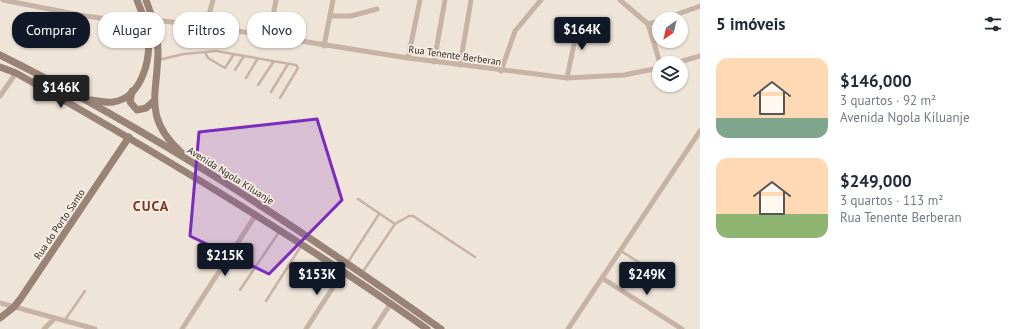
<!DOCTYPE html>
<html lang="pt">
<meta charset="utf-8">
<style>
body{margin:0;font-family:"PT Sans",sans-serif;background:#f2f2f3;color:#1f2937;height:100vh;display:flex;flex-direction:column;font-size:15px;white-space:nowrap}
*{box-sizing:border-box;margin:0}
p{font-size:13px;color:#747a83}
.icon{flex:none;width:22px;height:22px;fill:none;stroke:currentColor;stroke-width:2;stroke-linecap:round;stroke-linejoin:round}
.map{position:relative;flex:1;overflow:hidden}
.drawer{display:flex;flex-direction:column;background:#fff;width:320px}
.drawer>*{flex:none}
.top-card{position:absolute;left:12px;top:12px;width:380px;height:36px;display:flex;gap:8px}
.needle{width:26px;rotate:214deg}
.buttons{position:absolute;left:652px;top:12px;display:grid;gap:8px}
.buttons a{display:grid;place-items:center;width:36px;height:36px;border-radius:50%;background:#fff;box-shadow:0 1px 3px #0004;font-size:20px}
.price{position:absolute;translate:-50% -34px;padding:0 9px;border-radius:4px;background:#111827;color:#fff;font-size:13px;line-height:26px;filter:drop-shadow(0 1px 2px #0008)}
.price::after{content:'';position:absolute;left:50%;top:24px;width:12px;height:9px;margin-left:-6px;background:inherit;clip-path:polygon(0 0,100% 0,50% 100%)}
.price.selected{background:#222;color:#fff}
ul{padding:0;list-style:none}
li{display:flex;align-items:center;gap:12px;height:100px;padding:0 16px}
li span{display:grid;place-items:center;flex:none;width:112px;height:80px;border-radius:12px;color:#555}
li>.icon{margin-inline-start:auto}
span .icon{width:48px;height:48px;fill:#fffc;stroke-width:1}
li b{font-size:17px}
h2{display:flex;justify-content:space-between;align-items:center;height:48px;padding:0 16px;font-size:17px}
.chip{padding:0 14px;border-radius:16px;background:#fff;box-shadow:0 1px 3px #0004;font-size:14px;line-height:36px}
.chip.selected{background:#111827;color:#fff}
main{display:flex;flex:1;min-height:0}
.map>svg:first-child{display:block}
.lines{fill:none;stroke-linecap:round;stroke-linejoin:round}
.lane{stroke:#c6b3a5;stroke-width:2.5}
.street{stroke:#c6b3a5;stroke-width:5}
.secondary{stroke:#998377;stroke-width:7}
.marked{fill:#7b2cbf;fill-opacity:0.2;stroke:#7b2cbf;stroke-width:3;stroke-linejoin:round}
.labels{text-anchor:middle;stroke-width:3.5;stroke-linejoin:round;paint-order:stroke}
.street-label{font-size:10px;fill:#322926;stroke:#f7eee4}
.district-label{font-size:14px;font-weight:bold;letter-spacing:1px;fill:#7c3724;stroke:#f7eee4}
</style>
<main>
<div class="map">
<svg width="700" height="329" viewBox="0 0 700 329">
<rect width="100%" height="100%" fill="#efe4d8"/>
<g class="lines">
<g class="lane">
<polyline points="205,52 208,58 225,68 234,54"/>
<polyline points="158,60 184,54 216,51 296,65 298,68 280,98"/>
<polyline points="235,70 244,56"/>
<polyline points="246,78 258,58"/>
<polyline points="258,85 274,61"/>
<polyline points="271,92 288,64"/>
<polyline points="358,199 395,224 409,216 413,216 475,257"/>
<polyline points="621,251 659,275 667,273 673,276"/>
<polyline points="348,262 379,214"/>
<polyline points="362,273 395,224"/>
<polyline points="240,290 279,232"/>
<polyline points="266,301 301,246"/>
<polyline points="65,320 85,291"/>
</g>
<g class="street">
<polyline points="3,0 85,16 146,24"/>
<polyline points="620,0 648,24 660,63"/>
<polyline points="330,16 351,16 377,9"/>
<polyline points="664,19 700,6"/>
<polyline points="154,20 206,26 408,58 567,78 624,75 659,68"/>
<polyline points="648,24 659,21"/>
<polyline points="206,26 213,0"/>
<polyline points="269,37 276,0"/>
<polyline points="324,46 333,0"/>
<polyline points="408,58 420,0"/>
<polyline points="434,62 445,0"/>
<polyline points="676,63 700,56"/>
<polyline points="460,65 471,0"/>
<polyline points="501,71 515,31 541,0"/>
<polyline points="567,78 579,20"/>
<polyline points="0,96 16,73"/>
<polyline points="602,278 682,329"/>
<polyline points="0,303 95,329"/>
<polyline points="44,329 55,318"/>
<polyline points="182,329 255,216"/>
<polyline points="306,329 343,272"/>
<polyline points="374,329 391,303"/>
<polyline points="568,329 700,131"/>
</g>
<g class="secondary">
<path d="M 146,0 C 152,17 158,31 158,50 C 158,93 142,117 181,152"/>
<path d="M 0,55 C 155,132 300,229 441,329"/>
<path d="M 0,67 L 16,73 C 156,152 296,236 427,329"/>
<polyline points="132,91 130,102 137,110 146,108 154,101"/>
<path d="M 91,100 C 98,101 106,103 113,102 C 142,98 151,59 148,35 C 147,23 141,11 137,0"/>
<polyline points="0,318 14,307 21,298 129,137"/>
</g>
</g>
<path class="marked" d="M 317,119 L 342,200 L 269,274 L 190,236 L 199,132 Z"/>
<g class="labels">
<g class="street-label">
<text transform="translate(455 55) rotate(8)" y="4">Rua Tenente Berberan</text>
<text transform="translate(231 175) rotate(32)" y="4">Avenida Ngola Kiluanje</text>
<text transform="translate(59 224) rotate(-56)" y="4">Rua do Porto Santo</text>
</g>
<g class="district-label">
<text x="151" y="211">CUCA</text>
</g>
</g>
</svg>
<div class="buttons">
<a><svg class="needle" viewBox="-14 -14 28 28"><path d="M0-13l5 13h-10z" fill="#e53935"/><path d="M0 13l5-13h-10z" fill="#747a83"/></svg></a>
<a><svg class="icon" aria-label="layers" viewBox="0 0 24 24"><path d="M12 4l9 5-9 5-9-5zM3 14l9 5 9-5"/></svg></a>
</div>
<b class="price" style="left:582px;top:51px">$164K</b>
<b class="price selected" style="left:61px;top:109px">$146K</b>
<b class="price" style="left:225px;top:277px">$215K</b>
<b class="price" style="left:317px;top:296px">$153K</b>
<b class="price" style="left:647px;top:296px">$249K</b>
<div class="top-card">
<a class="chip selected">Comprar</a>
<a class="chip">Alugar</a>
<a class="chip">Filtros</a>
<a class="chip">Novo</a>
</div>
</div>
<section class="drawer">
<h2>5 imóveis<svg class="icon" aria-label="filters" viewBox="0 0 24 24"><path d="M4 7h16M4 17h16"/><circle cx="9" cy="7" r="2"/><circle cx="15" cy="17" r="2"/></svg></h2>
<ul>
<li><span style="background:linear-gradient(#ffd9b3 75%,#7fa58c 0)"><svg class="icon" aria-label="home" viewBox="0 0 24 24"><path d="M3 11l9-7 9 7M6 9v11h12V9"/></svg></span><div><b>$146,000</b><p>3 quartos · 92 m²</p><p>Avenida Ngola Kiluanje</p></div></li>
<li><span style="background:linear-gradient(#ffd9b3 70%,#8fb573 0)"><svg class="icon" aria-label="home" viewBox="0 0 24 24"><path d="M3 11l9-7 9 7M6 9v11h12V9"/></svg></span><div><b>$249,000</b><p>3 quartos · 113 m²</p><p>Rua Tenente Berberan</p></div></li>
</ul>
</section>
</main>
